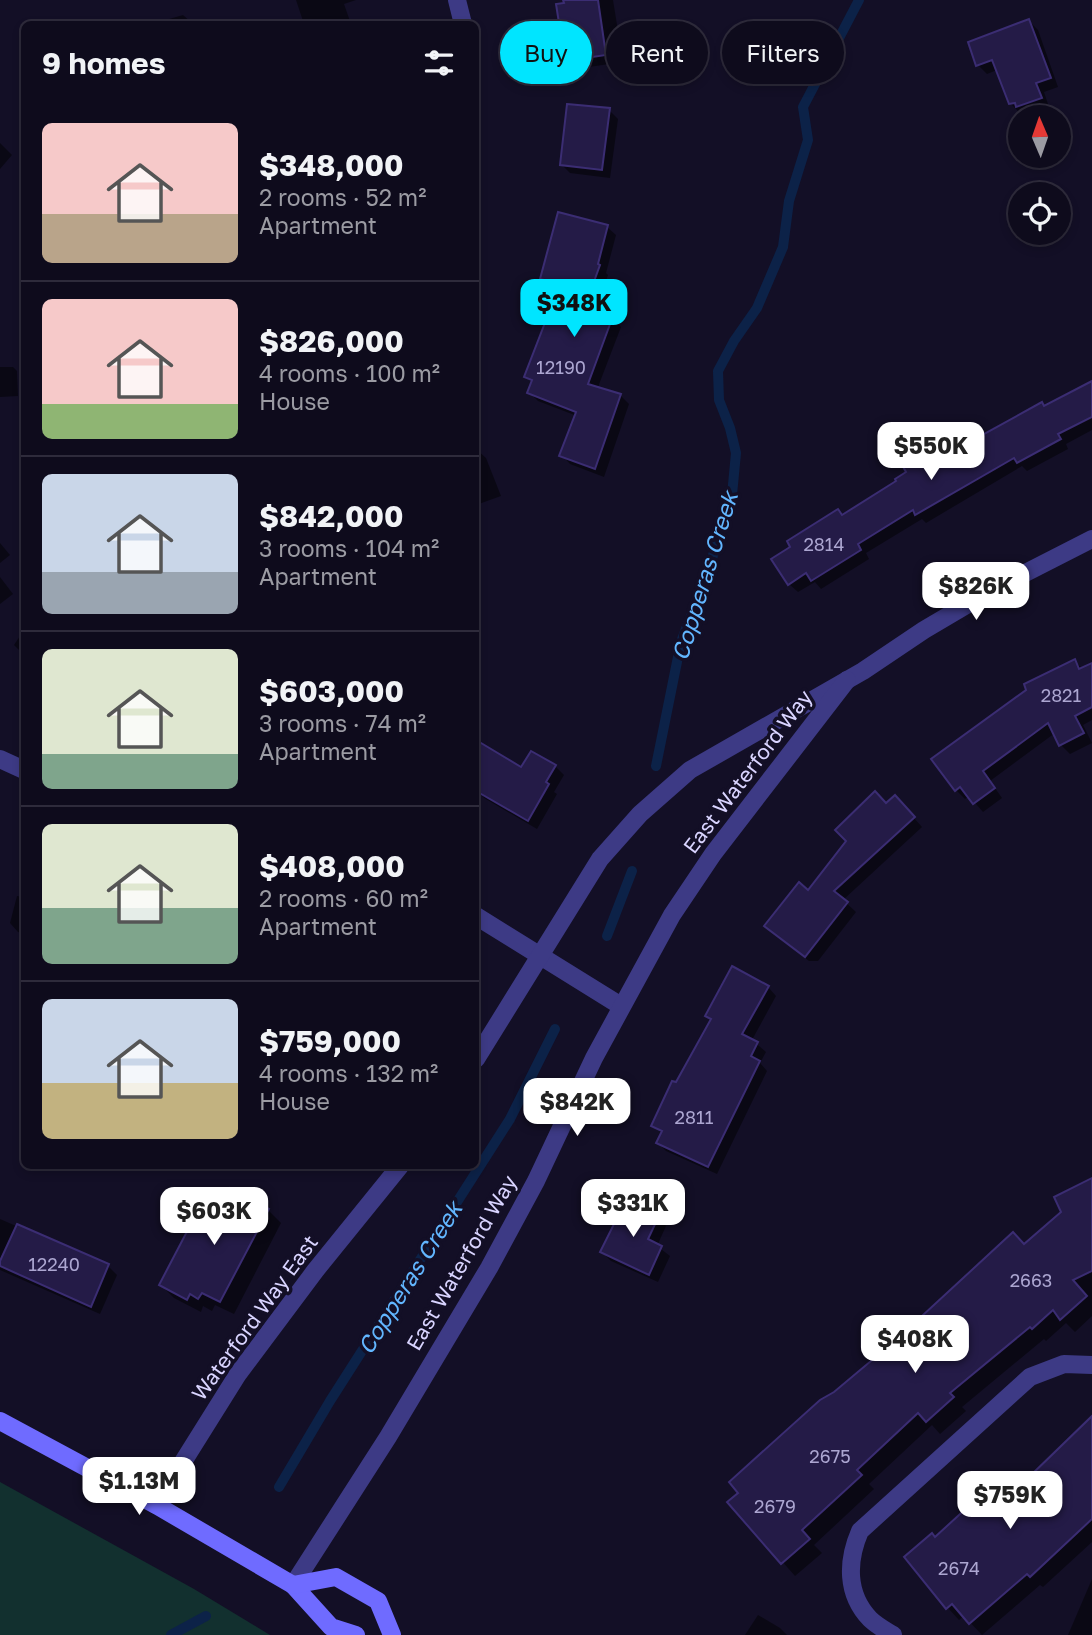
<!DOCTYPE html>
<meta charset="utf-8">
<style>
body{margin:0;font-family:"Golos Text",sans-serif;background:#171425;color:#f1f3f6;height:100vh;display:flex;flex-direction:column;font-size:26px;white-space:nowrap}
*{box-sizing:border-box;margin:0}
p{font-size:23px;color:#9b9ba3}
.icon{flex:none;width:38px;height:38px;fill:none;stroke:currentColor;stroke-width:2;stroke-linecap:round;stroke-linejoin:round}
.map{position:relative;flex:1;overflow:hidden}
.panel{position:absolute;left:21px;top:21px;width:458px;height:1148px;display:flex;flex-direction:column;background:#0e0b1c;border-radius:10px;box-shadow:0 4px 10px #0003,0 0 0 2px #2e2b3b}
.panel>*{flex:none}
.hud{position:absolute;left:500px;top:21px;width:486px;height:63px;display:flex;gap:14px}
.needle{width:46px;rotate:358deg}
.buttons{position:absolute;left:1008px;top:105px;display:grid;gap:14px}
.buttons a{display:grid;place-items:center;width:63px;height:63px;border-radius:50%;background:#0e0b1c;box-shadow:0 4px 10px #0003,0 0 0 2px #2e2b3b;font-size:35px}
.price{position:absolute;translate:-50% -60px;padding:0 16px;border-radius:14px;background:#fff;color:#222;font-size:23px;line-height:46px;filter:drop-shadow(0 2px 4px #0008)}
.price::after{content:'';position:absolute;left:50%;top:42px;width:21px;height:16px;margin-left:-10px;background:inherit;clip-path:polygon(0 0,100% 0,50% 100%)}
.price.current{background:#00e5ff;color:#111}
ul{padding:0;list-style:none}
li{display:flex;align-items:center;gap:21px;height:175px;padding:0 21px}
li+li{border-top:2px solid #2e2b3b}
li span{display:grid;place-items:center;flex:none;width:196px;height:140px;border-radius:10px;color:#555}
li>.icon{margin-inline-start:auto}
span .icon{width:84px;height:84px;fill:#fffc;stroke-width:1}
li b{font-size:30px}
h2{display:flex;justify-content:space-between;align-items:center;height:84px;padding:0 21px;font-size:30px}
.pill{padding:0 24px;border-radius:32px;background:#0e0b1c;box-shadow:0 4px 10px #0003,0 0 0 2px #2e2b3b;font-size:24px;line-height:63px}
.pill.current{background:#00e5ff;color:#111}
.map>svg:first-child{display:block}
.green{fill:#12302f}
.shadow{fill:#0007}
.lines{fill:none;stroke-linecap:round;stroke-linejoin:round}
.stream{stroke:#0c2248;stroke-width:10}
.building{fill:#241b47;stroke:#3b2d73;stroke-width:2}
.minor{stroke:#3d3a85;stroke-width:18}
.secondary{stroke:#6f6bff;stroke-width:18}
.labels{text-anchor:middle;stroke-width:7;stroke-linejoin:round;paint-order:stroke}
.number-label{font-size:18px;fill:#aca6d1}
.street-label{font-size:21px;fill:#d9d4ff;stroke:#130f26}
.water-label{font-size:23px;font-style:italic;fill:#62b6ff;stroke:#130f26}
</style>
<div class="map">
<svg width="1092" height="1635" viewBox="0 0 1092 1635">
<rect width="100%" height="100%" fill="#130f26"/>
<polygon class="green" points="0,1482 194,1589 270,1635 0,1635"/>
<g class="shadow">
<polygon points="296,0 356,0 344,4 351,24 304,24"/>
<polygon points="565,0 613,0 623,62 575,69 567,60"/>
<polygon points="183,15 193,24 152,24"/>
<polygon points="1029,21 1038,30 1058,87 1044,92 1049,107 1027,115 1023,112 1019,112 1010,103 997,70 987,74 978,65"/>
<polygon points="609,110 618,119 610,178 570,173 561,164"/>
<polygon points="0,143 12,155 0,169"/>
<polygon points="607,227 616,235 606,273 608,275 595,313 613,318 621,327 598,387 620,395 629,404 604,477 570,464 562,455 577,416 538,401 529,392 533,383 526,376 560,289 551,287 542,278"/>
<polygon points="0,367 13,367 17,371 18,396 0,397"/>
<polygon points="1092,383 1092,430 1066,444 1068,449 1027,471 1022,466 926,523 922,519 866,553 869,559 821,589 815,582 798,592 789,584 843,516 909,473 944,430 959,449"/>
<polygon points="476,449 486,458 501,496 476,505"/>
<polygon points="0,543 10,555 0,563"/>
<polygon points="0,577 13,594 0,604"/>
<polygon points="24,630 24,655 14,645"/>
<polygon points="1074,661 1083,669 1092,665 1092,720 1083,725 1092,743 1070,754 1061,745 1055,733 990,781 1002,798 983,812 969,796 965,799 956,790 1029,691"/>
<polygon points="476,742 522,769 555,766 564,775 554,792 557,794 537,829 484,798 476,789"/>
<polygon points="887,805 903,806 922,827 843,900 856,912 818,961 809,961 775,934 808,892"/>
<polygon points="17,896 24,897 24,934 18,932 10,923"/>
<polygon points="768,987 776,996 752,1040 766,1052 760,1063 767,1071 717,1174 666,1151 658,1143 662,1134 654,1125 712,1021 707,1016"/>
<polygon points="1092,1180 1092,1316 1075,1332 1066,1323 1046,1341 1044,1339 962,1407 966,1411 940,1434 932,1425 869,1484 874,1489 814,1545 822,1553 795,1576 730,1502 835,1394 1024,1245 1063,1212"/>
<polygon points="221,1210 268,1210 281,1223 234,1314 215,1305 212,1311 203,1306 201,1312 174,1298 161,1285"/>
<polygon points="658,1217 666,1226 657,1246 670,1256 658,1282 611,1261 602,1252"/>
<polygon points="0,1219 108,1266 117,1275 100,1314 0,1270"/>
<polygon points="1092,1435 1092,1542 1043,1587 1040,1585 982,1635 964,1616 959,1620 948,1608 906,1558 1005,1497"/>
<polygon points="1092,1579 1092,1635 1068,1635"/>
<polygon points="758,1615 780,1628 787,1635 745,1635"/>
</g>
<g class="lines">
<g class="stream">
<polyline points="656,766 681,642 708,571 732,495 736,453 730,428 719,400 718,371 734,341 757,308 783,247 789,201 808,140 803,107 859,0"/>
<polyline points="607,936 632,871"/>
<polyline points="279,1487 330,1401 510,1119 555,1029"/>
<polyline points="171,1635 206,1616"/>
</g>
</g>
<g class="building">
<polygon points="563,0 598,0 606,55 565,61 556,4 564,3"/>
<polygon points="1029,19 1051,78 1036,83 1042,98 1016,107 1015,103 1009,104 992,60 976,66 968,42"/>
<polygon points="567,104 610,108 602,170 560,165"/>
<polygon points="558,212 608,225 598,264 600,265 584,309 613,316 588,384 621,394 595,469 559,456 576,412 527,393 532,380 524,377 560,284 540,279"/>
<polygon points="1092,381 1092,417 1058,434 1061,439 1017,463 1014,458 915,515 913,510 858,544 861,550 811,581 806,573 788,585 771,559 790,547 787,541 838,509 842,515 896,481 895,479 906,472 897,456 945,428 957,449 1042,402 1044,406"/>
<polygon points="1075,659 1079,669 1092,663 1092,707 1075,716 1084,733 1059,746 1048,723 983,771 995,788 973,804 960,787 955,791 931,759 1026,690 1024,684"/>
<polygon points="476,740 521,767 531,751 556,765 546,782 549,784 528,821 476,791"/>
<polygon points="875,791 886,803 895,795 915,817 834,891 848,902 805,957 764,926 799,882 808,890 846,841 835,830"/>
<polygon points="732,966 769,986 742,1034 758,1042 751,1056 760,1061 708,1167 656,1143 662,1131 651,1126 672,1081 676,1082 711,1019 705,1016"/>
<polygon points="1092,1178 1092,1271 1073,1280 1087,1296 1060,1320 1053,1310 1032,1329 1030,1327 950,1393 954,1397 926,1422 918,1413 857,1470 862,1475 802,1530 810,1539 781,1564 727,1502 738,1493 729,1482 820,1400 834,1392 896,1340 1013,1232 1024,1244 1061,1212 1054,1197"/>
<polygon points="230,1188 269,1209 220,1302 202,1293 198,1299 190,1294 187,1300 159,1285 204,1199 220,1207"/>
<polygon points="626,1200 659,1216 648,1239 662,1246 649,1275 600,1252"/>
<polygon points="17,1224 109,1264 91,1307 0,1266 0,1261"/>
<polygon points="1092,1416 1092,1519 1030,1577 1027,1574 969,1624 952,1604 946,1609 904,1557 932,1533 935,1537 994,1483 1005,1495 1026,1476 1028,1478"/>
</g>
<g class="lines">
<g class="minor">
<polyline points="457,0 463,24"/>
<polyline points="0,759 24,770"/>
<polyline points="476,916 621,1006"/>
<polyline points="476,1059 600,859 640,814 690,770 863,671 924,630 990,591 1092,539"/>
<polyline points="156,1505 238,1374 315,1271 400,1166"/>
<polyline points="293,1585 388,1437 489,1268 536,1181 594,1058 672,915 713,854 847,680"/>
<path d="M 893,1635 C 885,1630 876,1625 870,1619 C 846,1594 847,1561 860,1531 L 1030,1377 L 1064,1364 L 1092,1365"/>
</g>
<g class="secondary">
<polyline points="0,1421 156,1505 293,1585 331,1627 356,1635"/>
<polyline points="293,1585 336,1577 378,1601 392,1635"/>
</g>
</g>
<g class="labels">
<g class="number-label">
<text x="561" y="374">12190</text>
<text x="824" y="551">2814</text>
<text x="1061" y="702">2821</text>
<text x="694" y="1124">2811</text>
<text x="54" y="1271">12240</text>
<text x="1031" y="1287">2663</text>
<text x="830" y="1463">2675</text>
<text x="775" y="1513">2679</text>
<text x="959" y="1575">2674</text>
</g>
<g class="street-label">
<text transform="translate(748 772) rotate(-53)" y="7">East Waterford Way</text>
<text transform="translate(462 1263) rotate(-60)" y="7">East Waterford Way</text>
<text transform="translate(255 1318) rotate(-54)" y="7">Waterford Way East</text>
</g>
<g class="water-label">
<text transform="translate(705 576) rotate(-73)" y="8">Copperas Creek</text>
<text transform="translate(410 1278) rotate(-58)" y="8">Copperas Creek</text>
</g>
</g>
</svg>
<div class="buttons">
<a><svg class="needle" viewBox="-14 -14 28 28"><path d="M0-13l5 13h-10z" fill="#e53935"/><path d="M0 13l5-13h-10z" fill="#9b9ba3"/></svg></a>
<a><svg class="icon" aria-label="locate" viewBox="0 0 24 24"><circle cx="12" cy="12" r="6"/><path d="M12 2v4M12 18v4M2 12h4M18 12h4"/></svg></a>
</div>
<b class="price current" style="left:574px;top:339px">$348K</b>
<b class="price" style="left:931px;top:482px">$550K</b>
<b class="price" style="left:976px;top:622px">$826K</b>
<b class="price" style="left:577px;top:1138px">$842K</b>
<b class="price" style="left:633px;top:1239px">$331K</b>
<b class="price" style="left:214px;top:1247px">$603K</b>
<b class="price" style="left:915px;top:1375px">$408K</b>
<b class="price" style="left:139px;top:1517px">$1.13M</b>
<b class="price" style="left:1010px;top:1531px">$759K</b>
<div class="hud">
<a class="pill current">Buy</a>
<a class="pill">Rent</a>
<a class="pill">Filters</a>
</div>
<section class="panel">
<h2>9 homes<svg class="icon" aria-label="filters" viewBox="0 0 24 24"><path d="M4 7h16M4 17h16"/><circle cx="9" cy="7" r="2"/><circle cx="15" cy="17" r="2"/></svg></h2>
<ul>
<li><span style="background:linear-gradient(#f6c9c9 65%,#b9a48a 0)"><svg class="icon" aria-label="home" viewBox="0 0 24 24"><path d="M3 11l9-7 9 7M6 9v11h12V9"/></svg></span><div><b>$348,000</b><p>2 rooms · 52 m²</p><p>Apartment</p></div></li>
<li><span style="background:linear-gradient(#f6c9c9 75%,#8fb573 0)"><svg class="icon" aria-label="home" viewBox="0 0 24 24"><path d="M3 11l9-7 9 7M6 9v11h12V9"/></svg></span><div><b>$826,000</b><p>4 rooms · 100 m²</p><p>House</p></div></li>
<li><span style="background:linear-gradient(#c9d6e8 70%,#9aa5b1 0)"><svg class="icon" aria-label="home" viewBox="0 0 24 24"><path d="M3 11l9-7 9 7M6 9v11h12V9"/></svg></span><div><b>$842,000</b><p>3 rooms · 104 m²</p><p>Apartment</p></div></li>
<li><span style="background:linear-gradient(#dfe7d0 75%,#7fa58c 0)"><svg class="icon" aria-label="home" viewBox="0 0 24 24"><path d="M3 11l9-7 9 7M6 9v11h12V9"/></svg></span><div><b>$603,000</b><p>3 rooms · 74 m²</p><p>Apartment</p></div></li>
<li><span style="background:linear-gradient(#dfe7d0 60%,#7fa58c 0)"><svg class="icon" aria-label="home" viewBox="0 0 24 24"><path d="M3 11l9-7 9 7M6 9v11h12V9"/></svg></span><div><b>$408,000</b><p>2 rooms · 60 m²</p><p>Apartment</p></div></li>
<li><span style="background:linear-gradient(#c9d6e8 60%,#c2b280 0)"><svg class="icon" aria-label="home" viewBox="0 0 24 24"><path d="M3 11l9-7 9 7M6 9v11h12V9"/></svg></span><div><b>$759,000</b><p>4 rooms · 132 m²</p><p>House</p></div></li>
</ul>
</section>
</div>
